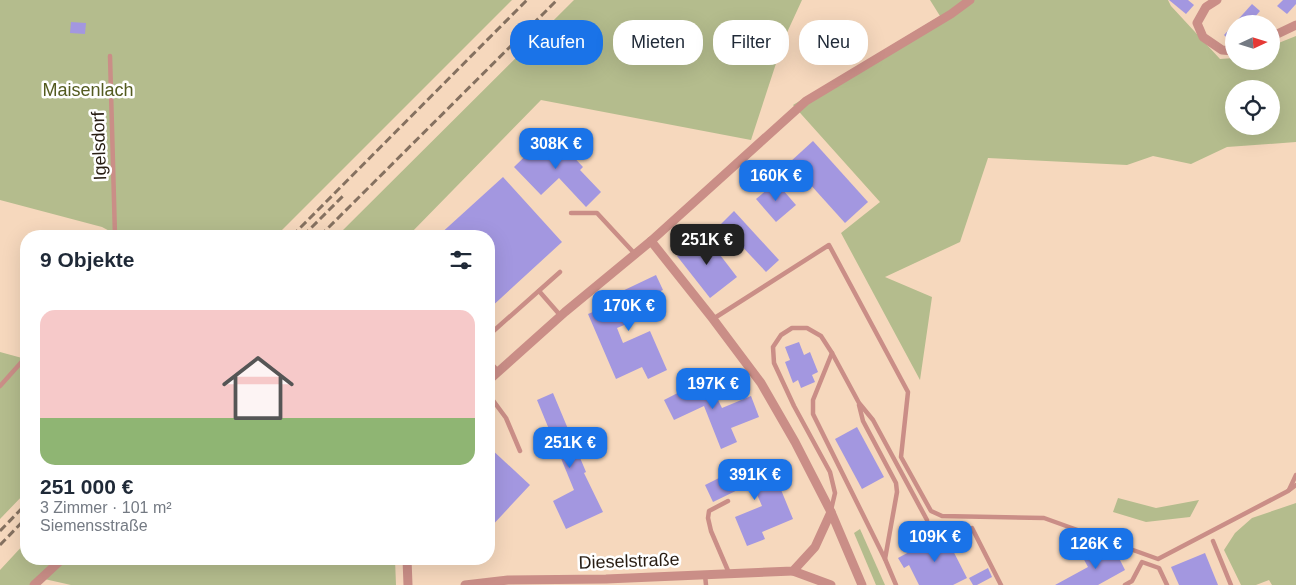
<!DOCTYPE html>
<html lang="de">
<meta charset="utf-8">
<style>
body{margin:0;font-family:Helvetica,sans-serif;background:#f6f6f7;color:#1f2937;height:100vh;display:flex;flex-direction:column;font-size:19px;white-space:nowrap}
*{box-sizing:border-box;margin:0}
p{font-size:16px;color:#747a83}
.icon{flex:none;width:28px;height:28px;fill:none;stroke:currentColor;stroke-width:2;stroke-linecap:round;stroke-linejoin:round}
.map{position:relative;flex:1;overflow:hidden}
.details{position:absolute;left:20px;top:230px;width:475px;height:335px;display:flex;flex-direction:column;background:#fff;border-radius:20px;box-shadow:0 5px 20px #0002}
.details>*{flex:none}
.banner{position:absolute;left:510px;top:20px;width:475px;height:45px;display:flex;gap:10px}
.needle{width:32px;rotate:86deg}
.controls{position:absolute;left:1225px;top:15px;display:grid;gap:10px}
.controls a{display:grid;place-items:center;width:55px;height:55px;border-radius:50%;background:#fff;box-shadow:0 5px 20px #0002;font-size:25px}
.price{position:absolute;translate:-50% -42px;padding:0 11px;border-radius:10px;background:#1a73e8;color:#fff;font-size:16px;line-height:32px;filter:drop-shadow(0 1px 2px #0008)}
.price::after{content:'';position:absolute;left:50%;top:30px;width:15px;height:11px;margin-left:-8px;background:inherit;clip-path:polygon(0 0,100% 0,50% 100%)}
.price.current{background:#222;color:#fff}
ul{padding:0;list-style:none}
li{display:grid;align-content:center;gap:10px;height:265px;padding:0 20px}
li span{display:grid;place-items:center;height:155px;border-radius:15px;color:#555}
li>.icon{margin-inline-start:auto}
span .icon{width:90px;height:90px;fill:#fffc;stroke-width:1}
li b{font-size:21px}
h2{display:flex;justify-content:space-between;align-items:center;height:60px;padding:0 20px;font-size:21px}
.chip{padding:0 18px;border-radius:20px;background:#fff;box-shadow:0 5px 20px #0002;font-size:18px;line-height:45px}
.chip.current{background:#1a73e8;color:#fff}
.map>svg:first-child{display:block}
.green{fill:#b4bc8d;fill-rule:evenodd}
.building{fill:#a397e0}
.lines{fill:none;stroke-linecap:round;stroke-linejoin:round}
.lane{stroke:#ca8e87;stroke-width:4.5}
.street{stroke:#ca8e87;stroke-width:9}
.rail{stroke:#857160;stroke-width:3;stroke-dasharray:8 4;stroke-linecap:butt}
.labels{text-anchor:middle;stroke-width:5;stroke-linejoin:round;paint-order:stroke}
.park-label{font-size:18px;fill:#545b20;stroke:#fff}
.street-label{font-size:18px;fill:#281d13;stroke:#fff}
</style>
<div class="map">
<svg width="1296" height="585" viewBox="0 0 1296 585">
<rect width="100%" height="100%" fill="#f6d8bd"/>
<g class="green">
<polygon points="0,0 512,0 276,236 119,236 102,227 0,200"/>
<polygon points="574,0 802,0 784,39 751,140 541,100 408,236 337,236"/>
<path d="M 930,0 L 1168,0 L 1171,6 L 1220,59 L 1234,58 L 1234,61 L 1271,61 L 1271,46 L 1296,36 L 1296,142 L 1227,147 L 1191,164 L 1153,156 L 1127,165 L 988,158 L 960,242 L 885,277 L 932,297 L 920,380 L 841,233 L 880,202 L 793,105 L 940,16 ZM 1234,89 L 1271,89 L 1271,126 L 1234,126 Z"/>
<polygon points="0,352 22,358 26,354 26,492 0,519"/>
<polygon points="1118,498 1156,508 1199,500 1190,517 1146,522 1113,512"/>
<polygon points="1296,503 1296,585 1272,585 1269,580 1256,585 1241,585 1224,550 1235,533 1252,518"/>
<polygon points="860,529 885,585 876,585 854,533"/>
<polygon points="26,542 26,559 395,559 396,585 71,585 40,578 31,585 0,585 0,570"/>
</g>
<g class="building">
<polygon points="1169,0 1188,0 1194,5 1186,14"/>
<polygon points="1283,0 1296,0 1296,4 1287,14 1277,6"/>
<polygon points="1252,4 1260,11 1249,24 1234,24"/>
<polygon points="71,22 86,23 85,34 70,33"/>
<polygon points="1234,24 1234,45 1224,35"/>
<polygon points="550,132 583,167 580,170 601,192 586,207 559,178 541,195 514,167"/>
<polygon points="813,141 868,202 845,223 790,162"/>
<polygon points="503,177 562,242 489,309 489,236 438,236"/>
<polygon points="776,182 796,205 776,222 756,199"/>
<polygon points="734,211 779,260 766,272 721,224"/>
<polygon points="704,234 737,277 710,298 677,256"/>
<polygon points="656,275 663,290 640,301 646,316 617,328 623,343 650,331 667,370 648,379 642,367 616,379 588,314 619,301 616,294"/>
<polygon points="799,342 804,355 810,352 818,372 812,375 815,382 801,388 798,380 793,383 785,362 790,360 785,347"/>
<polygon points="707,378 722,408 751,396 759,417 731,428 737,442 721,449 704,406 674,420 664,400"/>
<polygon points="553,393 586,472 584,473 603,512 566,529 553,501 574,490 537,400"/>
<polygon points="857,427 884,477 862,489 835,439"/>
<polygon points="489,447 530,485 489,529"/>
<polygon points="770,463 793,519 762,532 765,539 747,546 735,517 762,506 752,483 713,502 705,485 735,470 738,476"/>
<polygon points="944,533 967,578 953,585 919,585 909,565 904,568 898,558"/>
<polygon points="1096,549 1102,560 1116,552 1125,570 1098,585 1055,585 1088,567 1082,556"/>
<polygon points="1205,553 1218,585 1179,585 1171,567"/>
<polygon points="988,568 992,577 977,585 973,585 969,578"/>
</g>
<g class="lines">
<g class="lane">
<polyline points="110,56 115,236"/>
<polyline points="571,213 597,213 635,254"/>
<polyline points="539,291 560,315"/>
<polyline points="713,319 829,245 908,392 901,457 931,511 942,516 1044,518 1158,559 1288,491 1296,485"/>
<polyline points="489,335 560,272"/>
<polyline points="832,353 813,400 813,414 885,559"/>
<polyline points="489,361 498,371"/>
<polyline points="0,386 26,357"/>
<polyline points="489,395 506,418 520,451"/>
<polyline points="859,405 863,421 896,483 897,492 885,559 896,585"/>
<polyline points="1289,490 1296,475"/>
<polyline points="728,501 709,511 708,518 711,531 729,573"/>
<polyline points="831,510 835,493 830,472 794,406 774,363 773,347 781,335 792,328 807,328 821,336 832,353 859,403 873,420 927,520"/>
<polyline points="972,528 1001,585"/>
<polyline points="1213,541 1231,585"/>
<polyline points="705,575 706,585"/>
<polyline points="1125,585 1132,581 1142,562 1159,568 1167,585"/>
</g>
<g class="street">
<polyline points="1217,0 1206,7 1197,23 1203,37 1222,50 1234,51"/>
<polyline points="1271,37 1296,25"/>
<polyline points="651,241 713,319 761,383 795,442 831,512 862,585"/>
<polyline points="489,380 565,312 651,241 806,101 951,14 970,0"/>
<polyline points="407,559 408,585"/>
<polyline points="793,571 831,585"/>
<polyline points="34,585 62,559"/>
<polyline points="465,585 508,580 606,579 793,571 815,547 831,512"/>
</g>
<g class="rail">
<polyline points="292,236 527,0"/>
<polyline points="303,236 344,195"/>
<polyline points="320,236 557,0"/>
<polyline points="0,531 26,504"/>
<polyline points="0,545 26,518"/>
</g>
</g>
<g class="labels">
<g class="park-label">
<text x="88" y="96">Maisenlach</text>
</g>
<g class="street-label">
<text transform="translate(99 146) rotate(-92)" y="6">Igelsdorf</text>
<text transform="translate(629 561) rotate(-2)" y="6">Dieselstraße</text>
</g>
</g>
</svg>
<div class="controls">
<a><svg class="needle" viewBox="-14 -14 28 28"><path d="M0-13l5 13h-10z" fill="#e53935"/><path d="M0 13l5-13h-10z" fill="#747a83"/></svg></a>
<a><svg class="icon" aria-label="locate" viewBox="0 0 24 24"><circle cx="12" cy="12" r="6"/><path d="M12 2v4M12 18v4M2 12h4M18 12h4"/></svg></a>
</div>
<b class="price" style="left:556px;top:170px">308K €</b>
<b class="price" style="left:776px;top:202px">160K €</b>
<b class="price current" style="left:707px;top:266px">251K €</b>
<b class="price" style="left:629px;top:332px">170K €</b>
<b class="price" style="left:713px;top:410px">197K €</b>
<b class="price" style="left:570px;top:469px">251K €</b>
<b class="price" style="left:755px;top:501px">391K €</b>
<b class="price" style="left:935px;top:563px">109K €</b>
<b class="price" style="left:1096px;top:570px">126K €</b>
<div class="banner">
<a class="chip current">Kaufen</a>
<a class="chip">Mieten</a>
<a class="chip">Filter</a>
<a class="chip">Neu</a>
</div>
<section class="details">
<h2>9 Objekte<svg class="icon" aria-label="filters" viewBox="0 0 24 24"><path d="M4 7h16M4 17h16"/><circle cx="9" cy="7" r="2"/><circle cx="15" cy="17" r="2"/></svg></h2>
<ul>
<li><span style="background:linear-gradient(#f6c9c9 70%,#8fb573 0)"><svg class="icon" aria-label="home" viewBox="0 0 24 24"><path d="M3 11l9-7 9 7M6 9v11h12V9"/></svg></span><div><b>251 000 €</b><p>3 Zimmer · 101 m²</p><p>Siemensstraße</p></div></li>
</ul>
</section>
</div>
